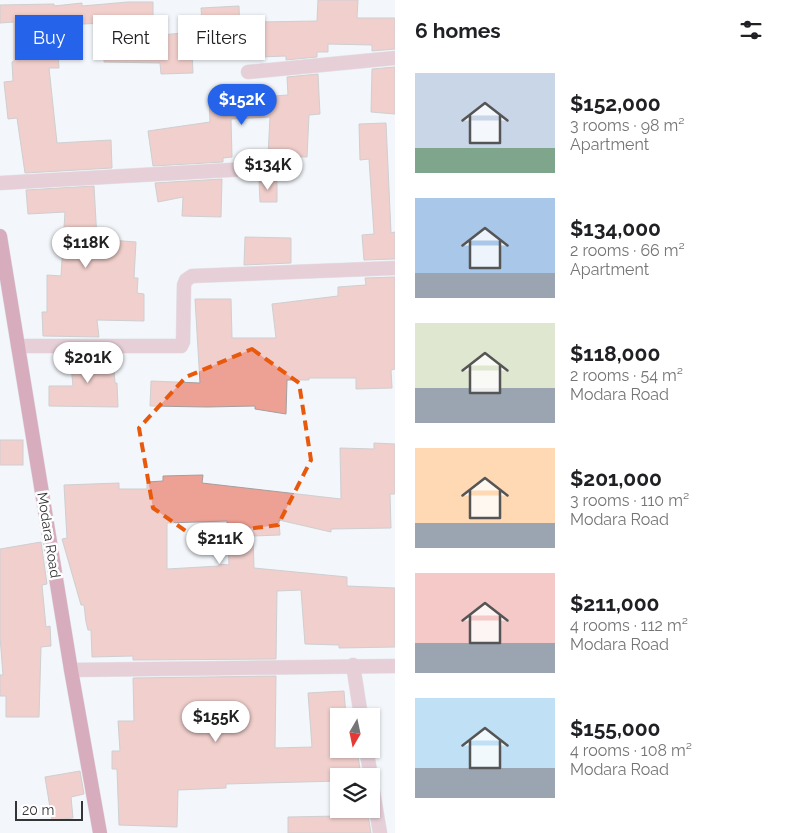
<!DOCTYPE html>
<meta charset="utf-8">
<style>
body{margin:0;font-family:Raleway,sans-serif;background:#f6f6f6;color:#202124;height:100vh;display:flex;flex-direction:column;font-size:19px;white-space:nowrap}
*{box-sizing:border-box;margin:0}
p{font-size:16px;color:#757577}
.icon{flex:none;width:28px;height:28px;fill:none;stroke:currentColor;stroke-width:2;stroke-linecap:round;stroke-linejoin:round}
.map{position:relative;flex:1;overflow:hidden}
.sheet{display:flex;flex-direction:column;background:#fff;width:390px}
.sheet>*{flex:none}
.banner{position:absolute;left:15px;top:15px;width:305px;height:45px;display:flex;gap:10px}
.needle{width:32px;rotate:189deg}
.fabs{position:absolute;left:330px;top:708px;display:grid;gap:10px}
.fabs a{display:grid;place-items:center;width:50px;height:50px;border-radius:0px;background:#fff;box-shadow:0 1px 4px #0004;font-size:25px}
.scale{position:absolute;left:15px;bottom:12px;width:68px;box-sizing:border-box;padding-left:5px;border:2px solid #333436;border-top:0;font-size:14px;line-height:18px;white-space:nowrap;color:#333436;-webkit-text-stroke:4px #fff;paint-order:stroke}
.price{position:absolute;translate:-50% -42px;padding:0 11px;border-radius:18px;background:#fff;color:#222;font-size:16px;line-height:32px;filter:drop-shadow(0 1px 2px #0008)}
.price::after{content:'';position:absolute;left:50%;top:30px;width:15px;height:11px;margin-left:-8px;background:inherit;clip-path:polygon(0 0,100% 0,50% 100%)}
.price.selected{background:#2563eb;color:#fff}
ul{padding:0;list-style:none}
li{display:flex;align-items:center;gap:15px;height:125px;padding:0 20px}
li span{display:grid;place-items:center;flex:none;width:140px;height:100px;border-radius:0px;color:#555}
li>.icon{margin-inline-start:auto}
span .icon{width:60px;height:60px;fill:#fffc;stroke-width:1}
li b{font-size:21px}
h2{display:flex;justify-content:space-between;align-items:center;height:60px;padding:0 20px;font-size:21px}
.chip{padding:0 18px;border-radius:0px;background:#fff;box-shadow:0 1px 4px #0004;font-size:18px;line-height:45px}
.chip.selected{background:#2563eb;color:#fff}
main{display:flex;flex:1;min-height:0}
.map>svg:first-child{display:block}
.building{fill:#eda094;stroke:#a49e9e;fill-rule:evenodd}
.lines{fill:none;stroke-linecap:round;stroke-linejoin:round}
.minor-casing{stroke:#d0d3d7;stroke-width:15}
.primary-casing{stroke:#d0d3d7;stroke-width:15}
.minor{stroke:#d9a1b0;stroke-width:14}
.primary{stroke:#b75577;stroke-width:14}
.marked{fill:none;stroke:#e8590c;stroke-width:4;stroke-dasharray:10 6;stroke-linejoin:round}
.labels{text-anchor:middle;stroke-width:5;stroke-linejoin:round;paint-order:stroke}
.street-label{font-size:14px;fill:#333436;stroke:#fff}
</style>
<main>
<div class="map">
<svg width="395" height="833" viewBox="0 0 395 833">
<rect width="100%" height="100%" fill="#f3f6fa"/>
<g class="building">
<polygon points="318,0 358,0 357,18 395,18 395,49 372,51 372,45 328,44 328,52 317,52 317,57 286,60 286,56 260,57 260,22 317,21"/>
<polygon points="128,2 153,2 153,36 191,32 193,73 161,74 160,63 104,62 105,23 60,25 60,52 58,52 59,68 49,68 57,143 111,140 112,168 25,173 17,118 8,119 4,82 13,81 12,62 14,61 14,22 0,23 0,5 54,4 54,6 82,3 82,6"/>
<polygon points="239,6 240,32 203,33 201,8"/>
<polygon points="395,67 395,114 371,112 372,69"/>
<polygon points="318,74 320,114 309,115 307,157 268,156 270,117 231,119 232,157 223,158 223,162 153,166 148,131 210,122 209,95 242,94 243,98 288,95 287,77"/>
<polygon points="386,123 391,233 395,232 395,259 364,260 362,235 374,234 369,159 360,160 359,124"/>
<polygon points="222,179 221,217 182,216 183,197 158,202 155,183"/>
<polygon points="259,181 277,181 277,202 260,202"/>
<polygon points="94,186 97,239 136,242 134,278 138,278 137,293 144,294 144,321 97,320 99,337 43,336 42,312 47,312 47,275 61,276 65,212 28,214 26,190"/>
<polygon points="245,237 291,238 291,263 244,265"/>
<polygon points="395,277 395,369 391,370 392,388 356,389 356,378 309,378 309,380 287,380 286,414 255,409 255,406 207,407 150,406 151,381 200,383 195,299 231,299 232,338 276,338 272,304 338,296 338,287 366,285 365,278"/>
<polygon points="70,355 100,355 101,358 113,357 115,383 117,383 118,407 49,406 49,386 73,386"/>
<rect x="0" y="440" width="23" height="25"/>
<path d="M 374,443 L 395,444 L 395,494 L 390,494 L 391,528 L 331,529 L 331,532 L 279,520 L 280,535 L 253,536 L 254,568 L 347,577 L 347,586 L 395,588 L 395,647 L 339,648 L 339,645 L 305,644 L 301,590 L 277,591 L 276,659 L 133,660 L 133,656 L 92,657 L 91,630 L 88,630 L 86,622 L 84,605 L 81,605 L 62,539 L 67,538 L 64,485 L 119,483 L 119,489 L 147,489 L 147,482 L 163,481 L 163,476 L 203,475 L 202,483 L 341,499 L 340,448 L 374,449 ZM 227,521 L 229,565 L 219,564 L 219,566 L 167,569 L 167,523 Z"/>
<polygon points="41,542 47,584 42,585 46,627 50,626 51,646 41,647 39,717 6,717 6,696 0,696 0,675 3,675 0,637 0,549"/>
<polygon points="276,676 275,748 312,747 308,693 344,691 346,716 339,716 339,749 357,749 360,769 339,771 339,781 226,784 226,788 178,790 177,827 119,825 117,769 112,769 112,751 120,751 118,721 134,721 133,678"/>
<polygon points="80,771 84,794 71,797 73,818 52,820 45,777"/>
<polygon points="337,809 367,809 371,833 288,833 288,817 338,816"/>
</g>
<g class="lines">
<defs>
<g id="minor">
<polyline points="248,72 395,58"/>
<polyline points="0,183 283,167"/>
<polyline points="18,346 181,346 183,342 184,285 186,280 192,276 395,268"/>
<polyline points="353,665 361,716"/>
<polyline points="71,670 395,666"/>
<polyline points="366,749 371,776"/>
<polyline points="371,780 380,833"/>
</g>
<polyline id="primary" points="0,236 71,670 100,833"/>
</defs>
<use href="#minor" class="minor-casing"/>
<use href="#primary" class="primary-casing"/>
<use href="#minor" class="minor"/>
<use href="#primary" class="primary"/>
</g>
<path d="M0 0H395V833H0ZM 252,349 L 299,383 L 311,460 L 278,525 L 193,536 L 153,508 L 139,428 L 186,377 Z" fill="#f3f6fa" fill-opacity=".55" fill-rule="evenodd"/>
<path class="marked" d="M 252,349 L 299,383 L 311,460 L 278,525 L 193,536 L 153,508 L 139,428 L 186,377 Z"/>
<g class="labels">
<g class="street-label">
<text transform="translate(49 535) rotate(81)" y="5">Modara Road</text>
</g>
</g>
</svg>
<div class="fabs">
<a><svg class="needle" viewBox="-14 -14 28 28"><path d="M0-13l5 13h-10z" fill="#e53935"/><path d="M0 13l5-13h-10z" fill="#757577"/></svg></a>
<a><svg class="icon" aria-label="layers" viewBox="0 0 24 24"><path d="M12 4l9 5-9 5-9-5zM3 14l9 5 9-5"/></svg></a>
</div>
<div class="scale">20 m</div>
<b class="price selected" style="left:242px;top:126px">$152K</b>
<b class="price" style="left:268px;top:191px">$134K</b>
<b class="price" style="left:86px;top:269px">$118K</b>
<b class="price" style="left:88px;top:384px">$201K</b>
<b class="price" style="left:220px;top:565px">$211K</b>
<b class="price" style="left:216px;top:743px">$155K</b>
<div class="banner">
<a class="chip selected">Buy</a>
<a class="chip">Rent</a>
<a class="chip">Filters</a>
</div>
</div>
<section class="sheet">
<h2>6 homes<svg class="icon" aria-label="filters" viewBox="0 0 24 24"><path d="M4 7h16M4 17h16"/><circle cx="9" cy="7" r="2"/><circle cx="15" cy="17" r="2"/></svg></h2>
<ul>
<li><span style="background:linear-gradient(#c9d6e8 75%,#7fa58c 0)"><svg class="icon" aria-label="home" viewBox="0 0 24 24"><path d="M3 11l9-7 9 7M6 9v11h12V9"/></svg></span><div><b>$152,000</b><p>3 rooms · 98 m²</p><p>Apartment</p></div></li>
<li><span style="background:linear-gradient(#a9c7e8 75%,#9aa5b1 0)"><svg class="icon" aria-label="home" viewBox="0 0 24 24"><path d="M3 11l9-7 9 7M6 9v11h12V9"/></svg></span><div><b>$134,000</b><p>2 rooms · 66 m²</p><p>Apartment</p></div></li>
<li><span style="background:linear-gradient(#dfe7d0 65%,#9aa5b1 0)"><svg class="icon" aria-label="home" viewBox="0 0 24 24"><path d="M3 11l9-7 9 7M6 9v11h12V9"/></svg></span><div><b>$118,000</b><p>2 rooms · 54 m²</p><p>Modara Road</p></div></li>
<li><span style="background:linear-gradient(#ffd9b3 75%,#9aa5b1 0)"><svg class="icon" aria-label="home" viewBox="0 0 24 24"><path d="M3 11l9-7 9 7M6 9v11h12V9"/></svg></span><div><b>$201,000</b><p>3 rooms · 110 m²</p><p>Modara Road</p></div></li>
<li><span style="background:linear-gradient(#f6c9c9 70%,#9aa5b1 0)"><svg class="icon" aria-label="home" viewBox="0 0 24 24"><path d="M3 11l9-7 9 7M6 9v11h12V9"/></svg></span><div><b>$211,000</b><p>4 rooms · 112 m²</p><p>Modara Road</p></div></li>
<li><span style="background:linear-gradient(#bfe0f5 70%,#9aa5b1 0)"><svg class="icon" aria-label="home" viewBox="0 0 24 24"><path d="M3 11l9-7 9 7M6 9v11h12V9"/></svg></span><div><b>$155,000</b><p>4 rooms · 108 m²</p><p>Modara Road</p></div></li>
</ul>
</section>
</main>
